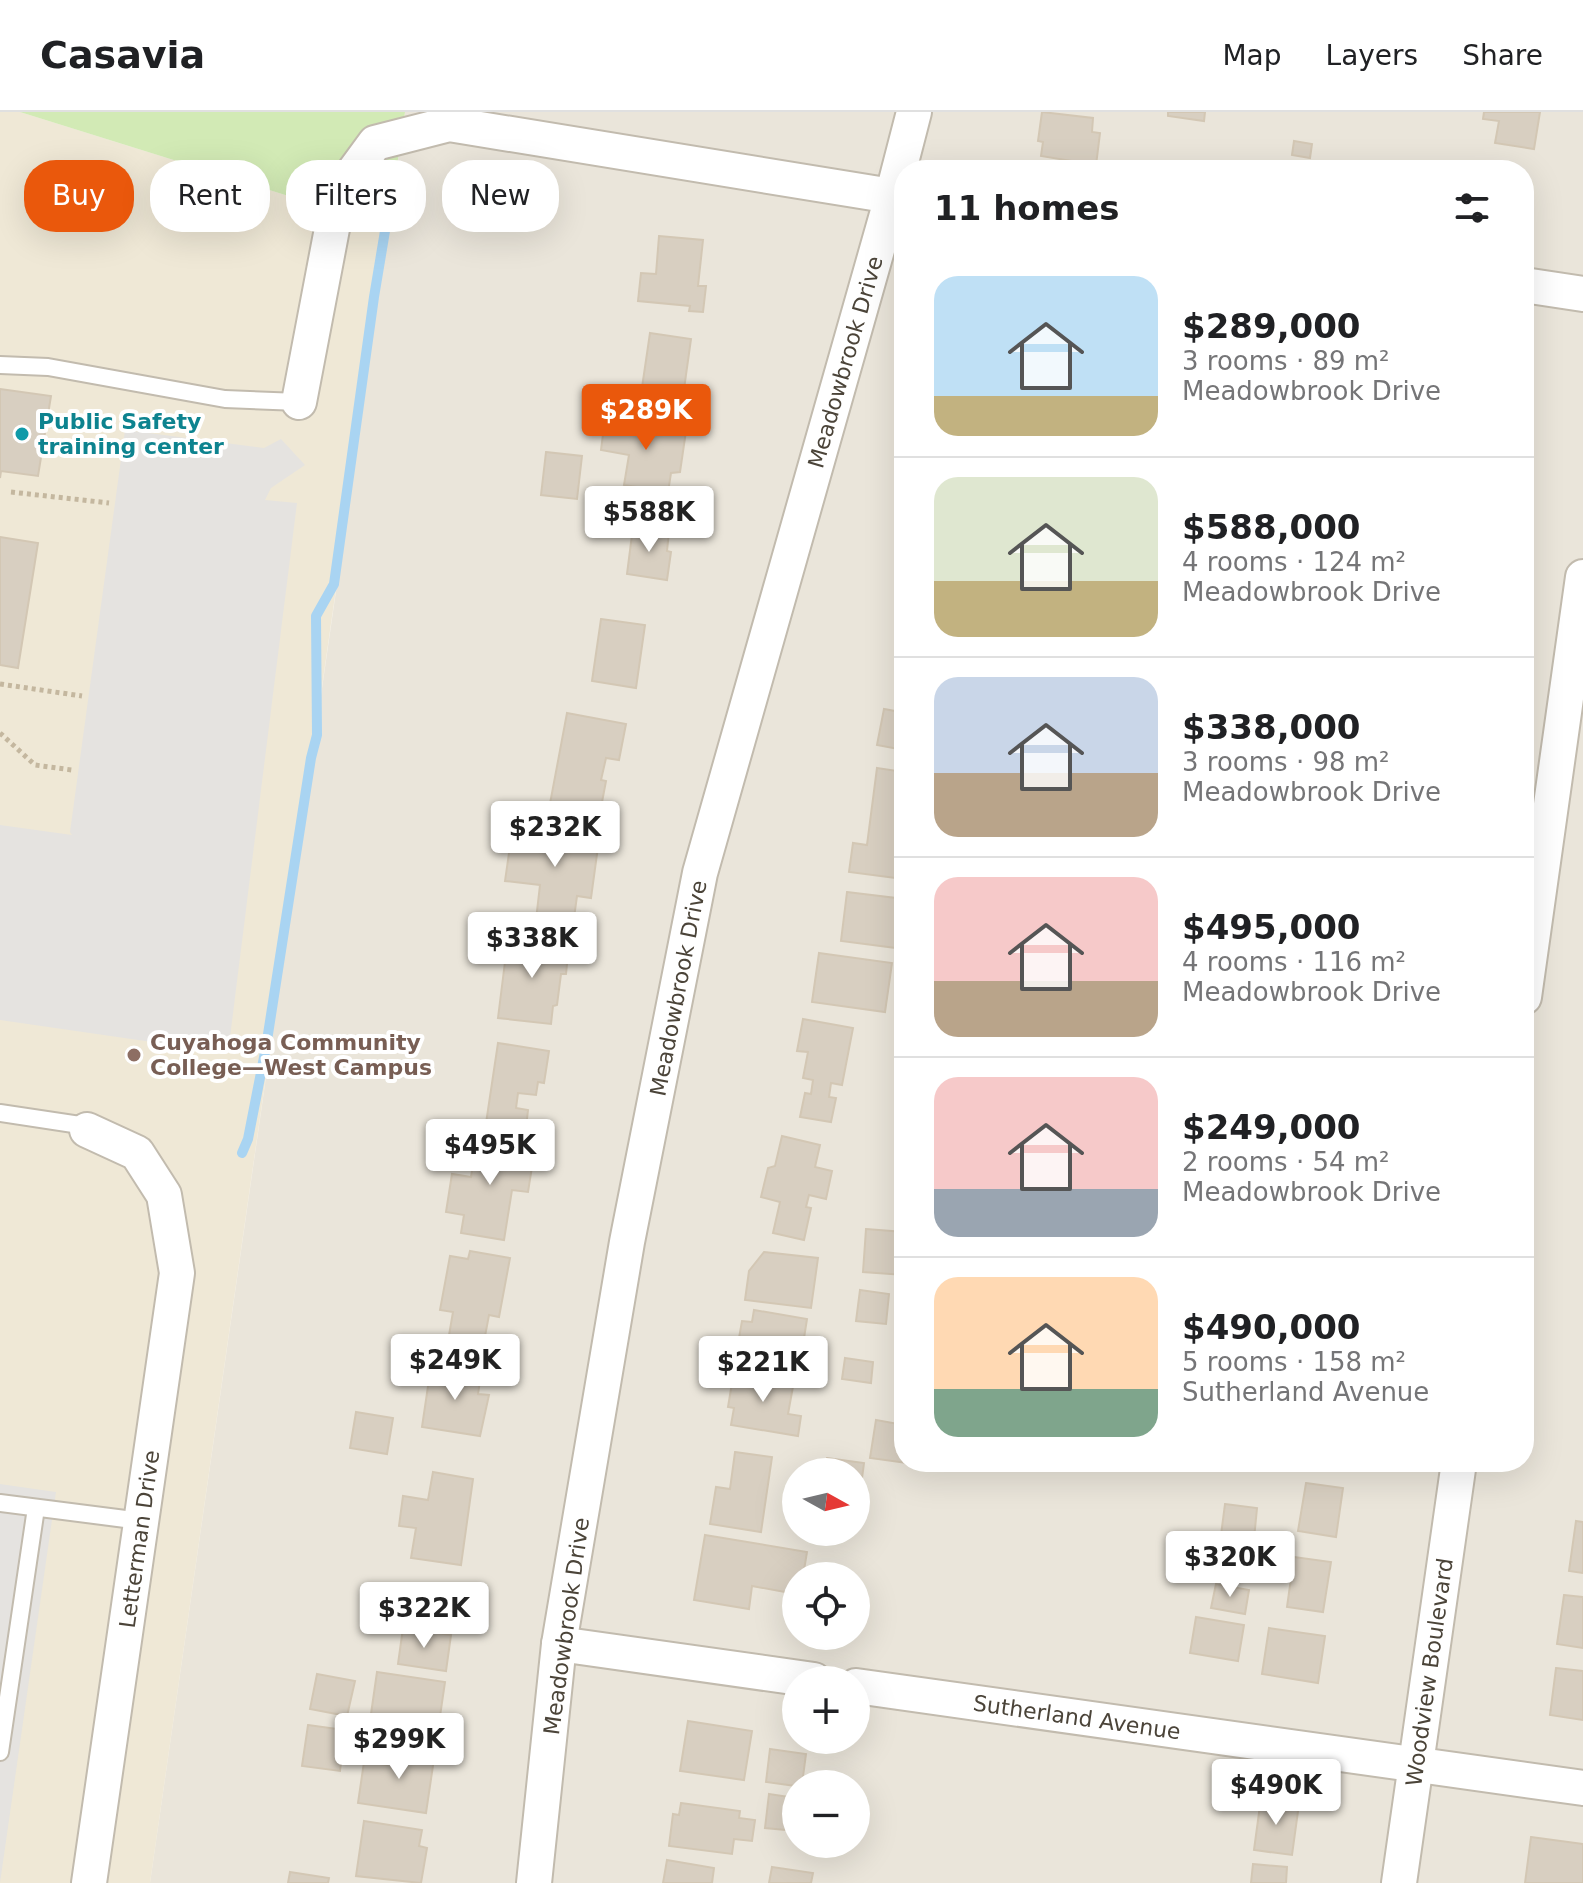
<!DOCTYPE html>
<meta charset="utf-8">
<style>
body{margin:0;font-family:"DejaVu Sans",sans-serif;background:#f6f6f6;color:#202124;height:100vh;display:flex;flex-direction:column;font-size:30px;white-space:nowrap}
*{box-sizing:border-box;margin:0}
p{font-size:26px;color:#757577}
.icon{flex:none;width:44px;height:44px;fill:none;stroke:currentColor;stroke-width:2;stroke-linecap:round;stroke-linejoin:round}
.map{position:relative;flex:1;overflow:hidden}
.drawer{position:absolute;left:894px;top:48px;width:640px;height:1312px;display:flex;flex-direction:column;background:#fff;border-radius:32px;box-shadow:0 8px 32px #0002}
.drawer>*{flex:none}
.banner{position:absolute;left:24px;top:48px;width:750px;height:72px;display:flex;gap:16px}
.needle{width:52px;rotate:98deg}
.buttons{position:absolute;left:782px;top:1346px;display:grid;gap:16px}
.buttons a{display:grid;place-items:center;width:88px;height:88px;border-radius:50%;background:#fff;box-shadow:0 8px 32px #0002;font-size:40px}
.price{position:absolute;translate:-50% -68px;padding:0 18px;border-radius:8px;background:#fff;color:#222;font-size:26px;line-height:52px;filter:drop-shadow(0 2px 4px #0008)}
.price::after{content:'';position:absolute;left:50%;top:48px;width:24px;height:18px;margin-left:-12px;background:inherit;clip-path:polygon(0 0,100% 0,50% 100%)}
.price.selected{background:#ea580c;color:#fff}
ul{padding:0;list-style:none}
li{display:flex;align-items:center;gap:24px;height:200px;padding:0 40px}
li+li{border-top:2px solid #e0e0e0}
li span{display:grid;place-items:center;flex:none;width:224px;height:160px;border-radius:24px;color:#555}
li>.icon{margin-inline-start:auto}
span .icon{width:96px;height:96px;fill:#fffc;stroke-width:1}
li b{font-size:34px}
h2{display:flex;justify-content:space-between;align-items:center;height:96px;padding:0 40px;font-size:34px}
.chip{padding:0 28px;border-radius:32px;background:#fff;box-shadow:0 8px 32px #0002;font-size:28px;line-height:72px}
.chip.selected{background:#ea580c;color:#fff}
header{display:flex;align-items:center;gap:48px;box-sizing:border-box;height:112px;padding:0 40px;background:#fff;border-bottom:2px solid #e0e0e0}
header strong{font-size:38px}
nav{display:flex;gap:44px;margin-inline-start:auto;font-size:28px}
.map>svg:first-child{display:block}
.residential{fill:#eae5da;fill-rule:evenodd}
.education{fill:#efe8d6}
.green{fill:#d2eab5}
.parking{fill:#e5e3e0}
.lines{fill:none;stroke-linecap:round;stroke-linejoin:round}
.stream{stroke:#a9d4f2;stroke-width:10}
.building{fill:#d8cfc1;stroke:#d3c7b4;stroke-width:2}
.lane-casing{stroke:#c2bbae;stroke-width:20}
.street-casing{stroke:#c2bbae;stroke-width:38}
.path{stroke:#c4b79f;stroke-width:5;stroke-dasharray:4 4;stroke-linecap:butt}
.lane{stroke:#fff;stroke-width:16}
.street{stroke:#fff;stroke-width:34}
.culture-dot{fill:#0f9aa8;stroke:#fff;stroke-width:3}
.education-dot{fill:#8d6e63;stroke:#fff;stroke-width:3}
.labels{text-anchor:middle;stroke-width:8;stroke-linejoin:round;paint-order:stroke}
.street-label{font-size:22px;fill:#4b4439;stroke:#fff}
.culture-label{font-size:22px;font-weight:bold;fill:#0d838f;stroke:#fff;text-anchor:start}
.education-label{font-size:22px;font-weight:bold;fill:#785e54;stroke:#fff;text-anchor:start}
</style>
<header>
<strong>Casavia</strong>
<nav><a>Map</a><a>Layers</a><a>Share</a></nav>
</header>
<div class="map">
<svg width="1583" height="1771" viewBox="0 0 1583 1771">
<rect width="100%" height="100%" fill="#f6f3ec"/>
<path class="residential" d="M 405,0 L 1583,0 L 1583,1771 L 150,1771 ZM 904,58 L 1524,58 L 1524,1350 L 904,1350 ZM 796,1360 L 856,1360 L 856,1420 L 796,1420 ZM 796,1464 L 856,1464 L 856,1524 L 796,1524 ZM 796,1568 L 856,1568 L 856,1628 L 796,1628 ZM 796,1672 L 856,1672 L 856,1732 L 796,1732 Z"/>
<polygon class="education" points="0,0 20,0 388,115 150,1771 0,1771"/>
<polygon class="green" points="20,0 405,0 388,115"/>
<g class="parking">
<polygon points="125,318 264,336 281,327 305,353 271,376 265,388 297,391 228,941 0,908 0,713 72,723 70,720"/>
<polygon points="0,1372 56,1380 0,1771"/>
</g>
<g class="lines">
<polyline class="stream" points="242,1041 248,1027 266,935 311,646 317,623 316,504 334,472 374,185 390,89"/>
</g>
<g class="building">
<polygon points="1042,0 1093,6 1092,20 1100,21 1096,53 1041,44 1043,30 1038,29"/>
<polygon points="1168,0 1205,0 1204,9 1168,4"/>
<polygon points="1484,0 1540,0 1534,37 1495,31 1499,9 1483,7"/>
<polygon points="1294,29 1312,32 1310,46 1292,43"/>
<polygon points="659,124 703,128 698,174 706,174 703,200 689,199 690,194 638,189 641,161 656,162"/>
<polygon points="650,221 691,227 684,277 694,278 690,304 639,296"/>
<polygon points="0,277 51,284 38,364 1,359 0,366"/>
<polygon points="605,307 686,319 680,360 671,361 668,380 624,373 629,343 601,338"/>
<polygon points="546,340 582,344 577,387 541,383"/>
<polygon points="633,415 669,420 667,439 671,440 667,468 627,462"/>
<polygon points="0,425 38,431 18,556 0,553"/>
<polygon points="601,507 645,513 636,576 592,569"/>
<polygon points="899,576 904,577 904,638 877,633 884,597 895,599"/>
<polygon points="567,601 626,612 619,648 606,646 601,668 606,669 599,706 549,697"/>
<polygon points="877,656 904,660 904,767 849,760 853,731 867,733"/>
<polygon points="553,714 600,720 591,786 577,784 573,813 536,808 540,773 505,769 512,720 551,725"/>
<polygon points="847,780 904,787 904,837 841,829"/>
<polygon points="508,826 569,833 566,862 561,862 557,893 553,894 551,912 498,906"/>
<polygon points="819,841 892,851 885,900 812,890"/>
<polygon points="803,907 853,916 842,973 831,971 829,985 836,986 831,1010 800,1005 805,981 811,982 813,968 803,966 808,940 797,939"/>
<polygon points="498,931 549,939 544,971 538,970 536,983 518,981 516,996 528,998 525,1024 485,1018"/>
<polygon points="782,1024 820,1033 815,1055 832,1059 826,1087 809,1083 806,1095 811,1096 804,1128 773,1121 780,1090 761,1085 768,1056 775,1054"/>
<polygon points="477,1026 535,1036 528,1080 512,1078 504,1128 461,1121 464,1103 446,1100 452,1062 471,1065"/>
<polygon points="866,1117 904,1120 904,1163 863,1160"/>
<polygon points="470,1139 510,1146 499,1205 489,1203 482,1240 447,1235 453,1200 440,1198 450,1144 468,1147"/>
<polygon points="764,1140 818,1146 811,1196 745,1188 749,1159"/>
<polygon points="860,1178 889,1182 886,1212 856,1209"/>
<polygon points="754,1198 807,1207 804,1226 819,1228 816,1250 800,1248 799,1253 736,1243 742,1209 752,1210"/>
<polygon points="845,1246 873,1250 871,1271 842,1267"/>
<polygon points="431,1254 481,1262 478,1282 489,1283 480,1324 422,1315"/>
<polygon points="734,1259 794,1269 788,1302 801,1304 798,1324 731,1313 734,1296 728,1295"/>
<polygon points="356,1300 393,1306 387,1342 350,1336"/>
<polygon points="876,1308 904,1313 904,1350 907,1351 870,1346"/>
<polygon points="735,1340 772,1345 761,1420 710,1412 716,1375 730,1377"/>
<polygon points="827,1346 864,1351 859,1389 856,1389 856,1360 825,1360"/>
<polygon points="433,1360 473,1367 461,1453 411,1446 416,1416 399,1414 403,1384 428,1388"/>
<polygon points="1306,1371 1343,1376 1336,1425 1298,1419"/>
<polygon points="1225,1392 1257,1396 1254,1427 1221,1423"/>
<polygon points="1576,1409 1583,1410 1583,1461 1569,1459"/>
<polygon points="705,1423 807,1440 803,1464 796,1464 796,1482 752,1474 749,1497 694,1488"/>
<polygon points="1294,1445 1331,1450 1323,1500 1287,1495"/>
<polygon points="1216,1472 1249,1478 1245,1502 1211,1496"/>
<polygon points="1564,1483 1583,1485 1583,1536 1557,1532"/>
<polygon points="1196,1505 1244,1513 1238,1549 1190,1541"/>
<polygon points="403,1516 451,1523 446,1559 398,1552"/>
<polygon points="1269,1516 1325,1524 1318,1571 1262,1562"/>
<polygon points="1556,1556 1583,1559 1583,1608 1550,1603"/>
<polygon points="377,1560 445,1570 438,1618 370,1609"/>
<polygon points="317,1562 355,1569 347,1604 310,1597"/>
<polygon points="688,1609 752,1619 744,1668 680,1659"/>
<polygon points="308,1613 345,1618 340,1659 302,1654"/>
<polygon points="390,1634 435,1640 426,1701 358,1691 364,1650 387,1653"/>
<polygon points="770,1637 806,1642 802,1672 796,1672 796,1674 766,1670"/>
<polygon points="769,1682 796,1686 796,1719 765,1716"/>
<polygon points="1261,1686 1299,1692 1292,1743 1254,1738"/>
<polygon points="681,1691 740,1699 739,1706 755,1708 752,1729 734,1727 732,1742 669,1734 673,1702 679,1703"/>
<polygon points="364,1709 422,1718 419,1734 427,1736 421,1771 356,1764"/>
<polygon points="1531,1725 1583,1732 1583,1771 1525,1771"/>
<polygon points="667,1748 714,1756 712,1771 663,1771"/>
<polygon points="1253,1752 1287,1755 1286,1771 1251,1771"/>
<polygon points="772,1755 813,1761 811,1771 769,1771"/>
<polygon points="290,1760 329,1766 328,1771 288,1771"/>
</g>
<g class="lines">
<defs>
<g id="lane">
<polyline points="0,253 48,255 225,287 299,290"/>
<polyline points="0,1001 80,1013 87,1018"/>
<polyline points="0,1391 141,1409"/>
<polyline points="0,1640 36,1396"/>
</g>
<g id="street">
<polyline points="1524,173 1583,182"/>
<polyline points="299,290 339,80 375,31 449,12 904,86"/>
<polyline points="1524,885 1583,465"/>
<polyline points="87,1018 137,1041 164,1083 177,1161 89,1771"/>
<polyline points="559,1532 814,1568"/>
<polyline points="856,1574 1583,1676"/>
<polyline points="534,1771 559,1532 627,1130 700,761 892,85 914,0"/>
<polyline points="1399,1771 1459,1350"/>
</g>
</defs>
<use href="#lane" class="lane-casing"/>
<use href="#street" class="street-casing"/>
<g class="path">
<polyline points="11,380 109,391"/>
<polyline points="0,572 82,584"/>
<polyline points="0,621 35,653 72,658"/>
</g>
<use href="#lane" class="lane"/>
<use href="#street" class="street"/>
</g>
<circle class="culture-dot" cx="22" cy="322" r="8"/>
<circle class="education-dot" cx="134" cy="943" r="8"/>
<g class="labels">
<g class="street-label">
<text transform="translate(845 250) rotate(-74)" y="8">Meadowbrook Drive</text>
<text transform="translate(678 876) rotate(-79)" y="8">Meadowbrook Drive</text>
<text transform="translate(139 1427) rotate(-82)" y="8">Letterman Drive</text>
<text transform="translate(566 1514) rotate(-82)" y="8">Meadowbrook Drive</text>
<text transform="translate(1429 1560) rotate(-82)" y="8">Woodview Boulevard</text>
<text transform="translate(1077 1605) rotate(8)" y="8">Sutherland Avenue</text>
</g>
<g class="culture-label">
<text x="38" y="317">Public Safety<tspan x="38" dy="25">training center</tspan></text>
</g>
<g class="education-label">
<text x="150" y="938">Cuyahoga Community<tspan x="150" dy="25">College—West Campus</tspan></text>
</g>
</g>
</svg>
<div class="buttons">
<a><svg class="needle" viewBox="-14 -14 28 28"><path d="M0-13l5 13h-10z" fill="#e53935"/><path d="M0 13l5-13h-10z" fill="#757577"/></svg></a>
<a><svg class="icon" aria-label="locate" viewBox="0 0 24 24"><circle cx="12" cy="12" r="6"/><path d="M12 2v4M12 18v4M2 12h4M18 12h4"/></svg></a>
<a>+</a>
<a>−</a>
</div>
<b class="price selected" style="left:646px;top:340px">$289K</b>
<b class="price" style="left:649px;top:442px">$588K</b>
<b class="price" style="left:555px;top:757px">$232K</b>
<b class="price" style="left:532px;top:868px">$338K</b>
<b class="price" style="left:490px;top:1075px">$495K</b>
<b class="price" style="left:455px;top:1290px">$249K</b>
<b class="price" style="left:763px;top:1292px">$221K</b>
<b class="price" style="left:1230px;top:1487px">$320K</b>
<b class="price" style="left:424px;top:1538px">$322K</b>
<b class="price" style="left:399px;top:1669px">$299K</b>
<b class="price" style="left:1276px;top:1715px">$490K</b>
<div class="banner">
<a class="chip selected">Buy</a>
<a class="chip">Rent</a>
<a class="chip">Filters</a>
<a class="chip">New</a>
</div>
<section class="drawer">
<h2>11 homes<svg class="icon" aria-label="filters" viewBox="0 0 24 24"><path d="M4 7h16M4 17h16"/><circle cx="9" cy="7" r="2"/><circle cx="15" cy="17" r="2"/></svg></h2>
<ul>
<li><span style="background:linear-gradient(#bfe0f5 75%,#c2b280 0)"><svg class="icon" aria-label="home" viewBox="0 0 24 24"><path d="M3 11l9-7 9 7M6 9v11h12V9"/></svg></span><div><b>$289,000</b><p>3 rooms · 89 m²</p><p>Meadowbrook Drive</p></div></li>
<li><span style="background:linear-gradient(#dfe7d0 65%,#c2b280 0)"><svg class="icon" aria-label="home" viewBox="0 0 24 24"><path d="M3 11l9-7 9 7M6 9v11h12V9"/></svg></span><div><b>$588,000</b><p>4 rooms · 124 m²</p><p>Meadowbrook Drive</p></div></li>
<li><span style="background:linear-gradient(#c9d6e8 60%,#b9a48a 0)"><svg class="icon" aria-label="home" viewBox="0 0 24 24"><path d="M3 11l9-7 9 7M6 9v11h12V9"/></svg></span><div><b>$338,000</b><p>3 rooms · 98 m²</p><p>Meadowbrook Drive</p></div></li>
<li><span style="background:linear-gradient(#f6c9c9 65%,#b9a48a 0)"><svg class="icon" aria-label="home" viewBox="0 0 24 24"><path d="M3 11l9-7 9 7M6 9v11h12V9"/></svg></span><div><b>$495,000</b><p>4 rooms · 116 m²</p><p>Meadowbrook Drive</p></div></li>
<li><span style="background:linear-gradient(#f6c9c9 70%,#9aa5b1 0)"><svg class="icon" aria-label="home" viewBox="0 0 24 24"><path d="M3 11l9-7 9 7M6 9v11h12V9"/></svg></span><div><b>$249,000</b><p>2 rooms · 54 m²</p><p>Meadowbrook Drive</p></div></li>
<li><span style="background:linear-gradient(#ffd9b3 70%,#7fa58c 0)"><svg class="icon" aria-label="home" viewBox="0 0 24 24"><path d="M3 11l9-7 9 7M6 9v11h12V9"/></svg></span><div><b>$490,000</b><p>5 rooms · 158 m²</p><p>Sutherland Avenue</p></div></li>
</ul>
</section>
</div>
